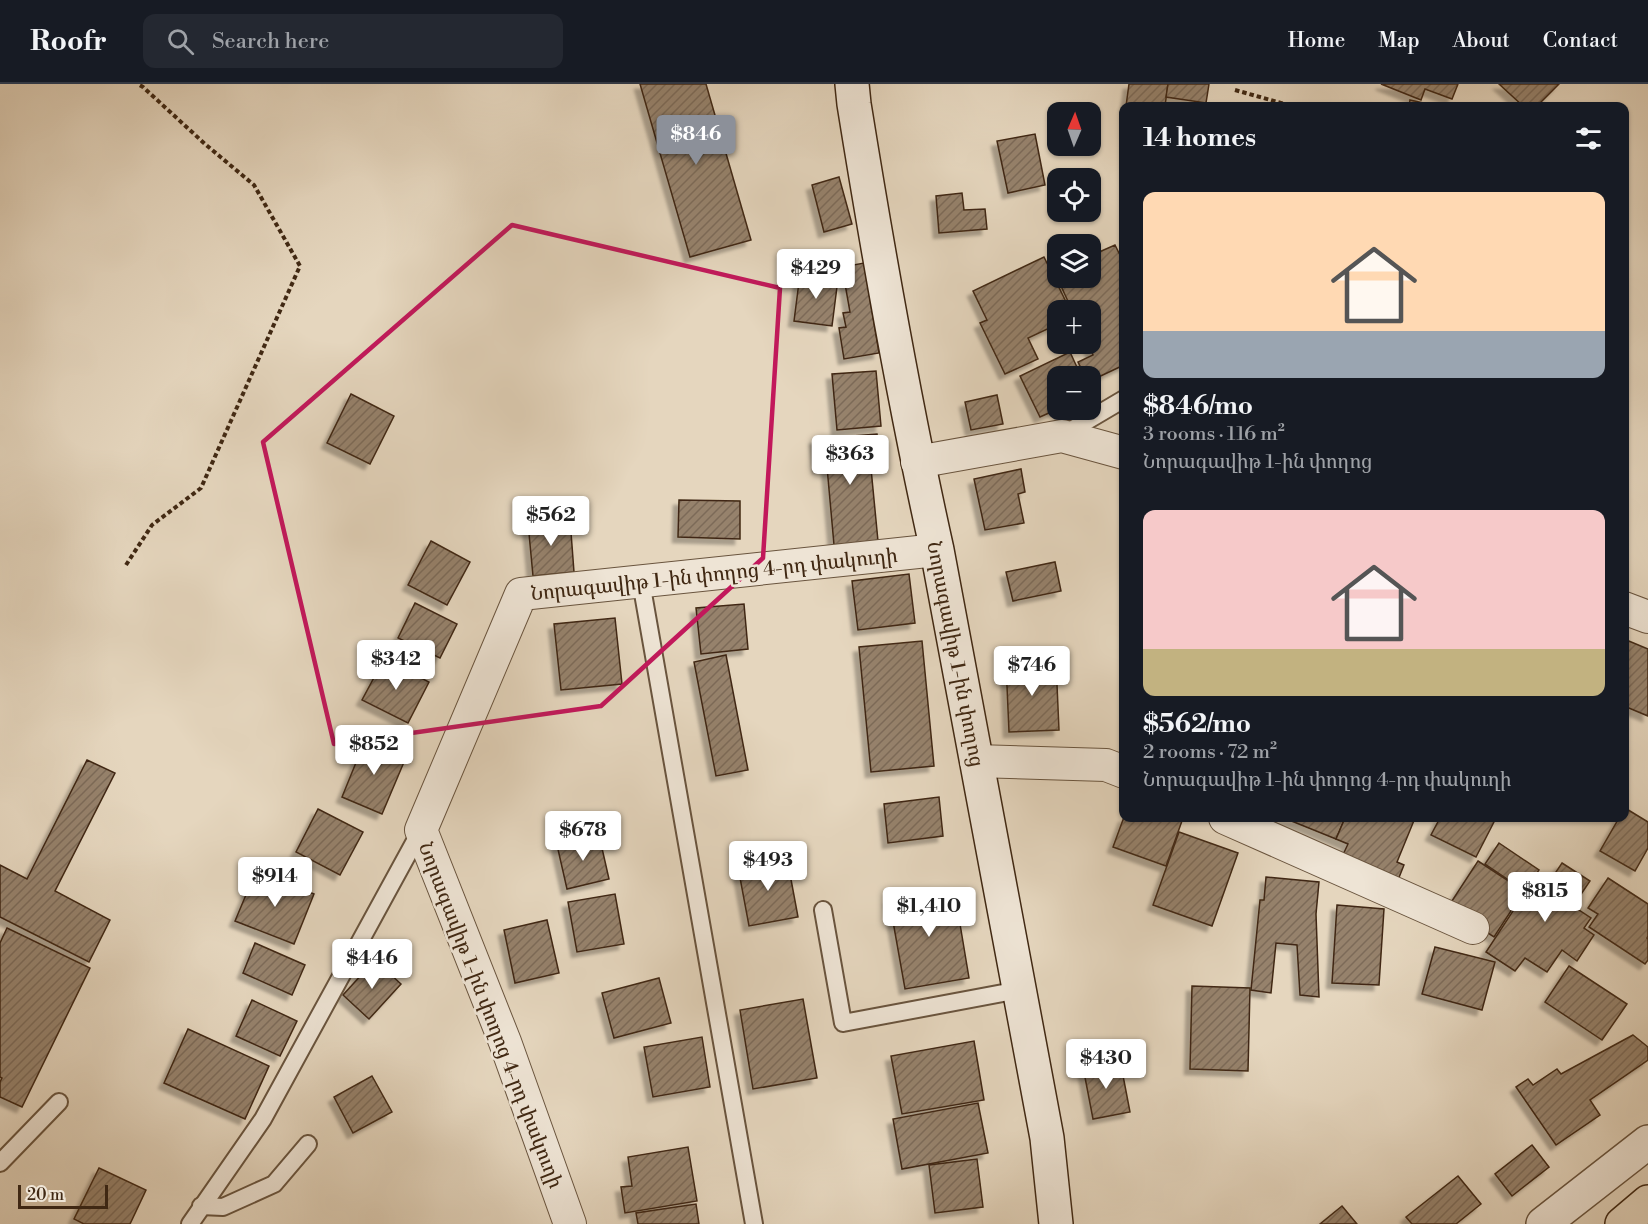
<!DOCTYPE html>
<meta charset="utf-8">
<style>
body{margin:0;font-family:"Libre Bodoni","Noto Serif Armenian",serif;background:#242831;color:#f1f3f6;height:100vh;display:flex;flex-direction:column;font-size:22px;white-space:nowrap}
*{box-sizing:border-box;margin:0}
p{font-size:20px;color:#9ea1a6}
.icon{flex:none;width:33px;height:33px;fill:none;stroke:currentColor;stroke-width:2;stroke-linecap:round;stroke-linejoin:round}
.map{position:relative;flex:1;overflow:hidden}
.panel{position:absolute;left:1119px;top:18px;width:510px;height:720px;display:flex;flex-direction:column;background:#171b24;border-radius:12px;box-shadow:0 2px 4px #0004}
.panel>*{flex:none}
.needle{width:39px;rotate:2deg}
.buttons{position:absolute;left:1047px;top:18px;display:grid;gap:12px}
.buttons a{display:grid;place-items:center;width:54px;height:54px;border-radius:12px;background:#171b24;box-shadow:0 2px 4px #0004;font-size:30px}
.scale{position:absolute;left:18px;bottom:15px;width:90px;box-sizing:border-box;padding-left:6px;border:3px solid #402813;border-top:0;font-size:16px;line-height:21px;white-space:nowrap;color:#402813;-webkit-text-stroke:4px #eee4d5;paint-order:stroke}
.price{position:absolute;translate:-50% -51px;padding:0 14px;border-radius:6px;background:#fff;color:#222;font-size:20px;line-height:39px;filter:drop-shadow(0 2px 3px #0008)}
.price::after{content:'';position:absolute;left:50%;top:36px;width:18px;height:14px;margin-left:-9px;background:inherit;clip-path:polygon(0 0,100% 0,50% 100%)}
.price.current{background:#8c9099;color:#fff}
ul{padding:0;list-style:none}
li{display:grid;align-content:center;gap:12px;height:318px;padding:0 24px}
li span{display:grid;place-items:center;height:186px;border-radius:12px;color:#555}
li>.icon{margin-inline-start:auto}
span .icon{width:108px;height:108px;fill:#fffc;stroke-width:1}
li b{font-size:26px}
h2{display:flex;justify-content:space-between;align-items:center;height:72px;padding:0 24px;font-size:26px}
header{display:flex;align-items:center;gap:36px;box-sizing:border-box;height:84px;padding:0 30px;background:#171b24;border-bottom:2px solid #363941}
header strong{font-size:28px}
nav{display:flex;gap:33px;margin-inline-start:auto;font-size:21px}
.search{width:420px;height:54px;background:#242831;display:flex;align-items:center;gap:15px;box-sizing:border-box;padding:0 21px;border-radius:12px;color:#9ea1a6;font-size:22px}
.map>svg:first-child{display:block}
.building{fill:url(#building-hatch);stroke:#402813;stroke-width:1.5;filter:url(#shadow)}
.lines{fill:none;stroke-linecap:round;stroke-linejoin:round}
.service-casing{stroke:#69543e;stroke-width:20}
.minor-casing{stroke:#69543e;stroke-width:34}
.tertiary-casing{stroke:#69543e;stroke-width:36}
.secondary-casing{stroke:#402813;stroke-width:36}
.trunk-casing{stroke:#402813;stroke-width:36}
.path{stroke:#402813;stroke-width:4;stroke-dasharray:4.5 3;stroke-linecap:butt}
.service{stroke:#eee4d5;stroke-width:16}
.minor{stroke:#eee4d5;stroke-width:32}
.tertiary{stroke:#eee4d5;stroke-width:33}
.secondary{stroke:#eee4d5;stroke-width:33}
.trunk{stroke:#e5d6be;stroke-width:33}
.marked{fill:none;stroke:#c2185b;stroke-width:4.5;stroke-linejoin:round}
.labels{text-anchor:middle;stroke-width:5;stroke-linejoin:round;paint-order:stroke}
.street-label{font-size:20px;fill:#402813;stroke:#eee4d5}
</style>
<header>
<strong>Roofr</strong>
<div class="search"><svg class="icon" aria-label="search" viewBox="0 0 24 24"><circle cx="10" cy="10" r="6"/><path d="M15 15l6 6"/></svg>Search here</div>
<nav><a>Home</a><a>Map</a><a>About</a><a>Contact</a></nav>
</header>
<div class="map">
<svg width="1648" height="1140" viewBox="0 0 1648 1140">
<defs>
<pattern id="building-hatch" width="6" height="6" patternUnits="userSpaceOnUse" patternTransform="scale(1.5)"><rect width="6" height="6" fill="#96826c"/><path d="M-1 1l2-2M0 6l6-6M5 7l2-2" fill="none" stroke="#7c6a58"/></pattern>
<filter id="shadow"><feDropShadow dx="-5.5" dy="5.5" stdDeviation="1.5" flood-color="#0004"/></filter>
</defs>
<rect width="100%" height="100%" fill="#e5d6be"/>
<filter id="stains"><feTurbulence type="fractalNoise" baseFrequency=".00333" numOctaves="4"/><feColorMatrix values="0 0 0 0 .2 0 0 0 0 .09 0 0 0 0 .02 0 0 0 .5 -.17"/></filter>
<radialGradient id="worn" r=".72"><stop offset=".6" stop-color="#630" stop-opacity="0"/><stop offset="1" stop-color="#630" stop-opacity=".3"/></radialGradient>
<g class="building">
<polygon points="640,0 706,0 751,156 690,173"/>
<polygon points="1129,0 1168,0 1165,22 1126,22"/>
<polygon points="1168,0 1209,0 1206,19 1166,13"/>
<polygon points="1381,0 1458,0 1452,15 1425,5 1421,16"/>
<polygon points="1499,0 1559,0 1537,22 1523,22"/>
<polygon points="1410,16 1437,22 1409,22"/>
<polygon points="1035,50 1045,101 1008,109 997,57"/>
<polygon points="839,93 852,140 824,148 812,101"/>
<polygon points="962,109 964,126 985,125 987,145 939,149 936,112"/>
<polygon points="1115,161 1124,179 1124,281 1090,297 1090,292 1085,292 1078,278 1093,271 1088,260 1090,260 1090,226 1072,226 1055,189 1058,188 1058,194 1090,194 1090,172"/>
<polygon points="1044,173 1070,226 1058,226 1058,240 1028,254 1038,275 1005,290 980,239 987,236 973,207"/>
<polygon points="864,179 879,269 844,275 839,244 846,243 843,229 850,228 842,183"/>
<polygon points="800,190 838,195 832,242 794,237"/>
<polygon points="1070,268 1081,292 1058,292 1058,325 1040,333 1020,292"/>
<polygon points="876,287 881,342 837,346 832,290"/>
<polygon points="351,310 394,332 370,380 327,359"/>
<polygon points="997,311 1003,340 971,346 965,318"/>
<polygon points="877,350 880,374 870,374 878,457 834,461 827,383 818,384 815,355"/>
<polygon points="1021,385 1025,408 1018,410 1024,439 985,446 974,395"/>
<polygon points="679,416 740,417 740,455 678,453"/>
<polygon points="570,435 574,488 533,492 528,439"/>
<polygon points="431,457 470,478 447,521 408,501"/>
<polygon points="1055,478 1061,507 1013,517 1006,488"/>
<polygon points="909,490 915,539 858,546 852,497"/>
<polygon points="415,519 457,540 440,574 398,554"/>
<polygon points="744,520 748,565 701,570 696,524"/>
<polygon points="615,534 622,600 561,606 554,540"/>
<polygon points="1624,555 1648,565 1648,632 1624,622"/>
<polygon points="922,557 934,682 871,688 859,563"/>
<polygon points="726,571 748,686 716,692 694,578"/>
<polygon points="384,575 429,598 408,639 362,616"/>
<polygon points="1056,578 1059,646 1009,648 1006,580"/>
<polygon points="366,654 407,671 382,730 342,713"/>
<polygon points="87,676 115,689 55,807 110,836 89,878 0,833 0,781 27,795"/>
<polygon points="939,713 943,752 888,759 884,720"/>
<polygon points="1625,724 1648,738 1648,764 1635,787 1600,767 1619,734 1624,734"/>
<polygon points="318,725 363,748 340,791 296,768"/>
<polygon points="1124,733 1183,734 1166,782 1113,763"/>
<polygon points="1284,734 1345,734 1336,755"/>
<polygon points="1345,734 1415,734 1397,778 1404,781 1396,801 1340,777 1348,760 1336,755"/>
<polygon points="1440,734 1496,734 1476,773 1431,751"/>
<polygon points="1179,748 1238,769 1212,842 1153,821"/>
<polygon points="599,751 609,795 567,805 557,761"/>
<polygon points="1499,759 1539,786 1525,807 1485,780"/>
<polygon points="787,774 798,833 749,842 738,783"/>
<polygon points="1478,777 1524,807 1494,853 1448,823"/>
<polygon points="1562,779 1590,797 1573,822 1591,834 1584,844 1594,851 1577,877 1562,866 1547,888 1525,874 1515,887 1486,868 1538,789 1550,797"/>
<polygon points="256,787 314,810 294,860 235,837"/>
<polygon points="1266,793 1319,798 1316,830 1319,913 1300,911 1297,861 1276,859 1271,909 1251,906 1260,816 1264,816"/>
<polygon points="1608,794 1648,820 1648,852 1647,854 1648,855 1648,876 1645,880 1589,843 1598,830 1588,824"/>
<polygon points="954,804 969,894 905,905 889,815"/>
<polygon points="615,810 624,860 577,868 568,818"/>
<polygon points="1337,821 1384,825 1379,901 1332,899"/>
<polygon points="547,836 559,889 515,899 504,846"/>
<polygon points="7,844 90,884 22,1023 0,1013 0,998 2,994 0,993 0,859"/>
<polygon points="255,859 305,881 292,911 243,889"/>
<polygon points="1435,863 1495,878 1482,926 1422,910"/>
<polygon points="375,876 401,900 369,935 343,911"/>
<polygon points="1569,882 1627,920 1602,956 1545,918"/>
<polygon points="659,894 671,939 614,954 602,909"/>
<polygon points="1192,902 1250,904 1248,987 1190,985"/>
<polygon points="803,915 817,994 753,1005 740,926"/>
<polygon points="252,916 297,937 280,972 236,952"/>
<polygon points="188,945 269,982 245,1035 164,999"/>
<polygon points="1633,951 1648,963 1648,976 1590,1016 1600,1031 1556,1061 1516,1003 1528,995 1533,1001 1557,985 1561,990"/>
<polygon points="702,953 710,1003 653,1013 644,963"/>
<polygon points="974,957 984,1016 902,1030 891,972"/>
<polygon points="1120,976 1130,1028 1093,1035 1083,983"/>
<polygon points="372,992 392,1028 353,1049 334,1013"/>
<polygon points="978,1019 988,1069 902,1085 893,1035"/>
<polygon points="1532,1061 1549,1083 1512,1112 1495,1090"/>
<polygon points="688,1063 697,1117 625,1129 621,1103 632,1102 628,1073"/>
<polygon points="977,1075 983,1123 935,1129 929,1081"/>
<polygon points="99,1084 146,1106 130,1140 84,1140 74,1135"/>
<polygon points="1458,1092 1481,1120 1456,1140 1412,1140 1406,1133"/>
<polygon points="696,1120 699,1140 638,1140 636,1129"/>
<polygon points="1342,1122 1357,1140 1320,1140"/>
</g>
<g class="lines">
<defs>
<g id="service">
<polyline points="1063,351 1124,315"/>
<polyline points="641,498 754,1140"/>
<polyline points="823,826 843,939 1019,906"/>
<polyline points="0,1079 59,1018"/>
<polyline points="201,1122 223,1123 274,1100 308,1060"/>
<polyline points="190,1140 263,1035 421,746"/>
</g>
<g id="minor">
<polyline points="917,378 1062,352 1124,369"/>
<polyline points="1624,524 1648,533"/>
<polyline points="976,677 1106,681 1124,688"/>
<polyline points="1225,734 1473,844"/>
<polyline points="570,1140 505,958 421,746 521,510 937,466"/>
</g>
<polyline id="tertiary" points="1543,1140 1648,1058"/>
<path id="secondary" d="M 852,0 L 854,20 C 878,169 904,318 937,466 L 1047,1054 L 1056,1140"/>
<polyline id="trunk" points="1622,1140 1648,1118"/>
</defs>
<use href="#service" class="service-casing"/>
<use href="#minor" class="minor-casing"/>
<use href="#tertiary" class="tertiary-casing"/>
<use href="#secondary" class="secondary-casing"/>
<use href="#trunk" class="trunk-casing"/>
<g class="path">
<polyline points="1235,6 1292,22"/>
<polyline points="126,481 152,441 201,404 300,182 254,101 205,60 143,3 138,0"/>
</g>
<use href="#service" class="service"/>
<use href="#minor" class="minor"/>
<use href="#tertiary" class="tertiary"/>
<use href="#secondary" class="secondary"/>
<use href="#trunk" class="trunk"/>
</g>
<path class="marked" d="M 512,141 L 780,204 L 763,474 L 601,622 L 334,660 L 263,358 Z"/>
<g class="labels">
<g class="street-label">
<text transform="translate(714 490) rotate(-6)" y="7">Նորագավիթ 1-ին փողոց 4-րդ փակուղի</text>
<text transform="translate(956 570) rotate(79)" y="7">Նորագավիթ 1-ին փողոց</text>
<text transform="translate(491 931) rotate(69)" y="7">Նորագավիթ 1-ին փողոց 4-րդ փակուղի</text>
</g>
</g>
<rect width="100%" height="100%" filter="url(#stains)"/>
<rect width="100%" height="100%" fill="url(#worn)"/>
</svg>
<div class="buttons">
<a><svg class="needle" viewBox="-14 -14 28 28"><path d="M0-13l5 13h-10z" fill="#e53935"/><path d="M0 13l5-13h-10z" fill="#9ea1a6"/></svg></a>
<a><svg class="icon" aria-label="locate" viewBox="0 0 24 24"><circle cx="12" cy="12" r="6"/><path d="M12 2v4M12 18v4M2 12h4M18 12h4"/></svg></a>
<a><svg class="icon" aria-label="layers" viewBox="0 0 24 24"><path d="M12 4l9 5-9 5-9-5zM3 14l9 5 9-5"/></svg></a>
<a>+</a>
<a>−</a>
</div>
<div class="scale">20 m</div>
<b class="price current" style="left:696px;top:82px">$846</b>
<b class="price" style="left:816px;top:216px">$429</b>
<b class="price" style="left:850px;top:402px">$363</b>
<b class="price" style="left:551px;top:463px">$562</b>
<b class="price" style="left:396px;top:607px">$342</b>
<b class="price" style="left:1032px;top:613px">$746</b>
<b class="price" style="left:374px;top:692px">$852</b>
<b class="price" style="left:583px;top:778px">$678</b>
<b class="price" style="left:768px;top:808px">$493</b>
<b class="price" style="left:275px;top:824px">$914</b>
<b class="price" style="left:1545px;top:839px">$815</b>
<b class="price" style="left:929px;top:854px">$1,410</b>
<b class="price" style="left:372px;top:906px">$446</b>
<b class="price" style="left:1106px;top:1006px">$430</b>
<section class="panel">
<h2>14 homes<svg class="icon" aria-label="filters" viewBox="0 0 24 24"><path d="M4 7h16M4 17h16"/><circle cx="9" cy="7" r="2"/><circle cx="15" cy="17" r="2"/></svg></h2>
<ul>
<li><span style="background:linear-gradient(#ffd9b3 75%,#9aa5b1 0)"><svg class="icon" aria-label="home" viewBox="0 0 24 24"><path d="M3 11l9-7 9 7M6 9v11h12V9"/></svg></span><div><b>$846/mo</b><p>3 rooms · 116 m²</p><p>Նորագավիթ 1-ին փողոց</p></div></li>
<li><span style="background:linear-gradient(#f6c9c9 75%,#c2b280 0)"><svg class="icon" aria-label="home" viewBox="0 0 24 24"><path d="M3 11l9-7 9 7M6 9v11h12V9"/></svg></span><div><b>$562/mo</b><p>2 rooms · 72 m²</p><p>Նորագավիթ 1-ին փողոց 4-րդ փակուղի</p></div></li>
</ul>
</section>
</div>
